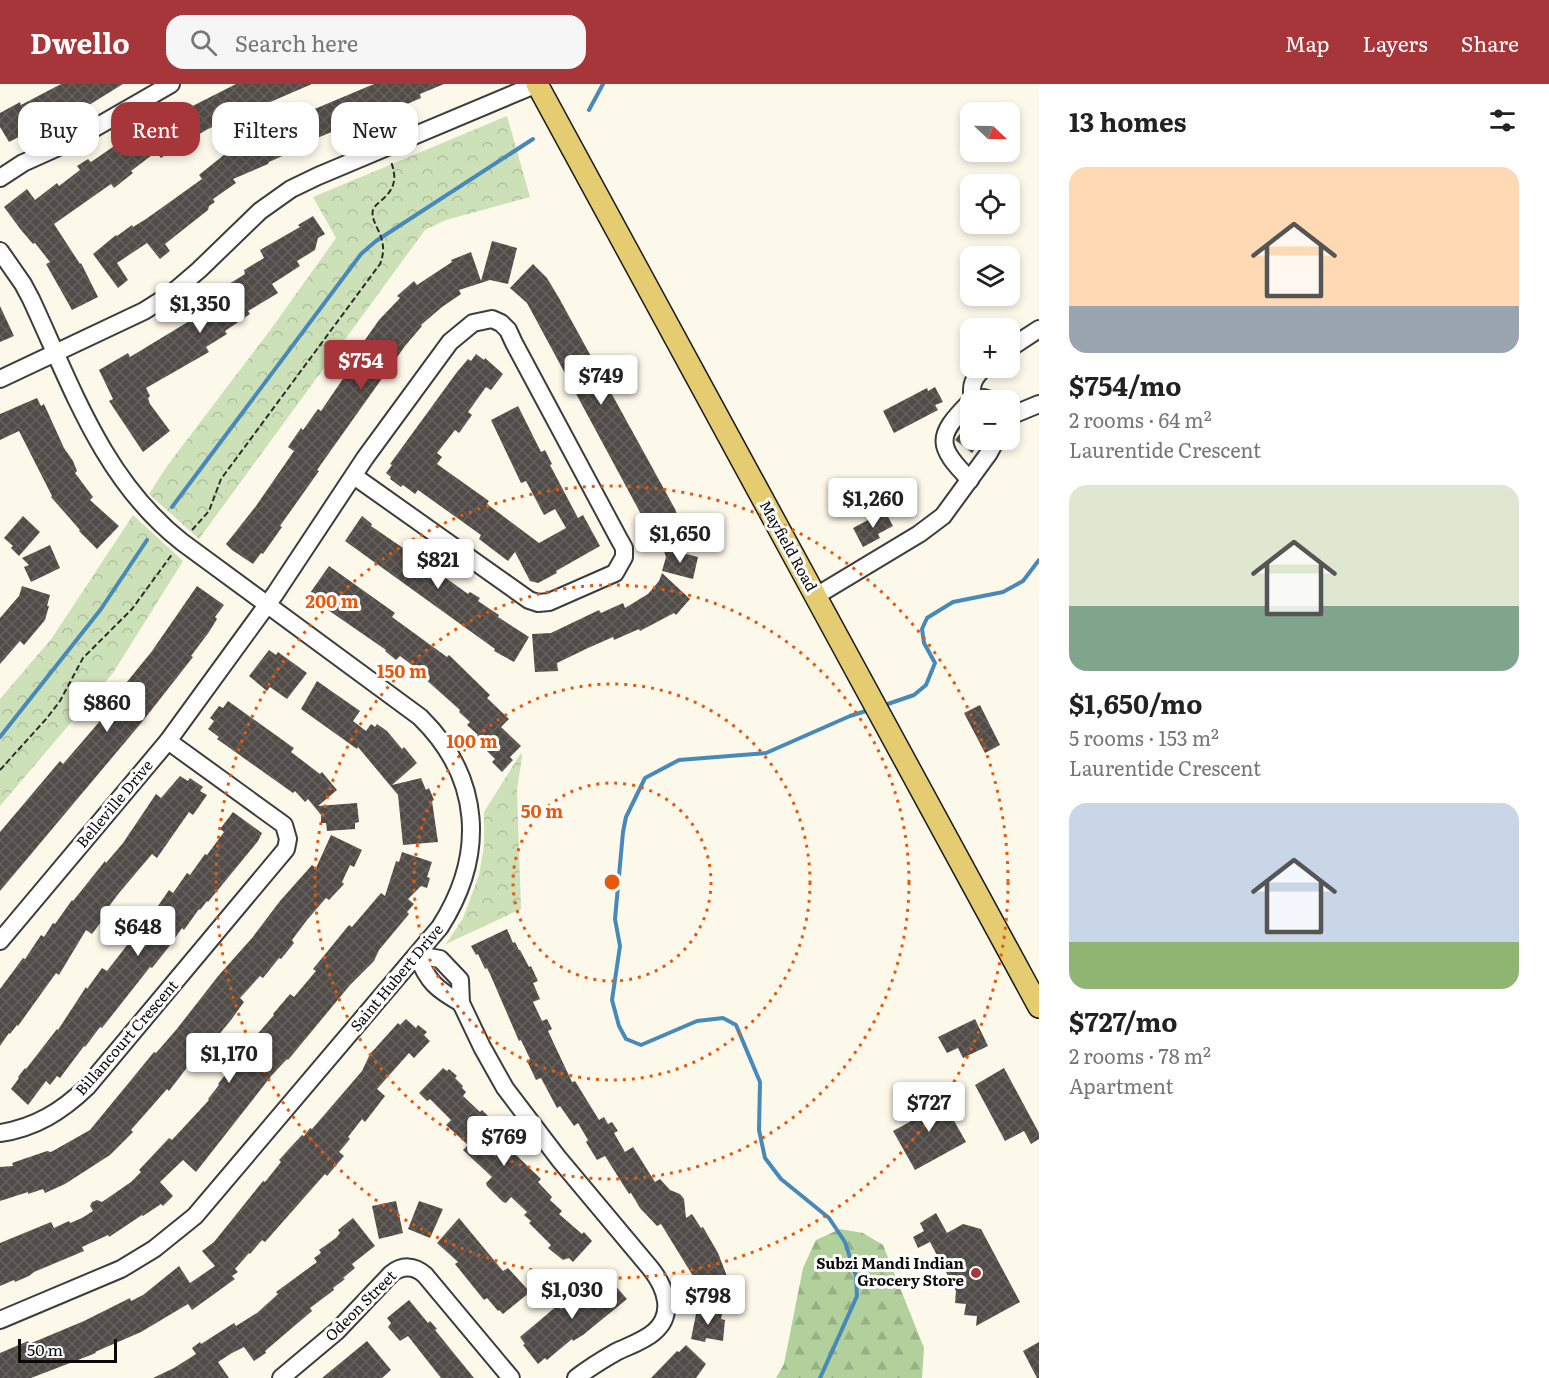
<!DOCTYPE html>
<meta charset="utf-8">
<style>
body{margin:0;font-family:Literata,serif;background:#f6f6f6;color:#222;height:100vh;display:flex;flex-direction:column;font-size:22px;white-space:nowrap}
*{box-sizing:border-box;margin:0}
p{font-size:20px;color:#767676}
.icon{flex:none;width:33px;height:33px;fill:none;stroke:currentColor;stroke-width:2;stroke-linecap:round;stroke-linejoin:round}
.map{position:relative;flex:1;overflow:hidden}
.details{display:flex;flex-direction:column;background:#fff;width:510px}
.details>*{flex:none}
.guide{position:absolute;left:18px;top:18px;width:570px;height:54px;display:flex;gap:12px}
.needle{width:39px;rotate:112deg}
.fabs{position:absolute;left:960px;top:18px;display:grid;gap:12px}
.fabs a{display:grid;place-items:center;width:60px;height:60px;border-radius:12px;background:#fff;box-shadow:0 3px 9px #0003;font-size:30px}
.scale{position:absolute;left:18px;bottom:15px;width:99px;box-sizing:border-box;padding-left:6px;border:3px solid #0a0a0a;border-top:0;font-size:16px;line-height:21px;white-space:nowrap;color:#0a0a0a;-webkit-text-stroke:4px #fff;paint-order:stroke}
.price{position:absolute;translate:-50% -51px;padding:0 14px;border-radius:6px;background:#fff;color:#222;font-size:20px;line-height:39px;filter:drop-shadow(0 2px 3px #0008)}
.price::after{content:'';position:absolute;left:50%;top:36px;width:18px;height:14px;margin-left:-9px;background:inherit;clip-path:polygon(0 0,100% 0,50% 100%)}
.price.selected{background:#a63639;color:#fff}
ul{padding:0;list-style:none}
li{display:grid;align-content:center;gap:12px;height:318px;padding:0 30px}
li span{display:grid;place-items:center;height:186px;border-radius:18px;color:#555}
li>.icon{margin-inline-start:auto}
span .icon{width:108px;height:108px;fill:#fffc;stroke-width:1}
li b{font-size:26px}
h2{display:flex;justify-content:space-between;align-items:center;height:72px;padding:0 30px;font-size:26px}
.pill{padding:0 21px;border-radius:18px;background:#fff;box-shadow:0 3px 9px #0003;font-size:21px;line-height:54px}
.pill.selected{background:#a63639;color:#fff}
header{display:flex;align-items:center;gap:36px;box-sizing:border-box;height:84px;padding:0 30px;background:#a63639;color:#fff}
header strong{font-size:28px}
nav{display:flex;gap:33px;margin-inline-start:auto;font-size:21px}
.search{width:420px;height:54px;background:#f6f6f6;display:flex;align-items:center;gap:15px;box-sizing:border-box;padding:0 21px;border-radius:18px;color:#767676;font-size:22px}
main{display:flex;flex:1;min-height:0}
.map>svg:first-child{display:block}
.forest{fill:url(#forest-firs)}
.park{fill:url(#park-crowns)}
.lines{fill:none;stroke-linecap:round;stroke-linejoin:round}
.stream{stroke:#4789ba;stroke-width:4}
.building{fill:url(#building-cross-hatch)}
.minor-casing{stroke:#3d3d3d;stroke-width:20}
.major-casing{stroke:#1b1b1b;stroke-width:24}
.path{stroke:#2c2c2c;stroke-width:2;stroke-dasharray:6 3;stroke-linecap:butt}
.minor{stroke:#fff;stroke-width:16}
.major{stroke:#e6cc71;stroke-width:21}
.ring{fill:none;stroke:#e8590c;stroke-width:3;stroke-dasharray:3 6}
.poi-dot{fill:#a63639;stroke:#fff;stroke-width:2}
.labels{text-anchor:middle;stroke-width:6;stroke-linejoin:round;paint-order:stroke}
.street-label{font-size:15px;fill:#0a0a0a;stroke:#fff}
.poi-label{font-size:15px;font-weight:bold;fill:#0a0a0a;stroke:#fff;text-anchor:end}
.centre{fill:#e8590c;stroke:#fff;stroke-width:3}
.ring-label{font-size:18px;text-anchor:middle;font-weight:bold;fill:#e8590c;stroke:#fff;stroke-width:6;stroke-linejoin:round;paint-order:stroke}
</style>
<header>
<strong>Dwello</strong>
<div class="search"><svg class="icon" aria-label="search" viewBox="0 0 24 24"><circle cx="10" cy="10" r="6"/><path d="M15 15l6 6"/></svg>Search here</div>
<nav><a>Map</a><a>Layers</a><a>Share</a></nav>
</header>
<main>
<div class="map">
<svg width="1039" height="1294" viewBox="0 0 1039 1294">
<defs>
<pattern id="forest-firs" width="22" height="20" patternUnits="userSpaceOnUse" patternTransform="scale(1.5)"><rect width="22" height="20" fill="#b1d09b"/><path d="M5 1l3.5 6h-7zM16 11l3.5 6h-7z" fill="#97b184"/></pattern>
<pattern id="park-crowns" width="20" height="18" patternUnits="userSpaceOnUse" patternTransform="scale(1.5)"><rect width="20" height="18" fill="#cde1b9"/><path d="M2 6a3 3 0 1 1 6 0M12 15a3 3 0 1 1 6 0" fill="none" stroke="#afc09e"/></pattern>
<pattern id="building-cross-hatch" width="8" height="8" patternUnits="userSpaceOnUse" patternTransform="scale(1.5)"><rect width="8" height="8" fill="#514c48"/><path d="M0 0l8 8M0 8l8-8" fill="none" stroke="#65615e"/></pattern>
</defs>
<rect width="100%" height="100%" fill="#fcf9ea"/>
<polygon class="forest" points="840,1145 863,1149 883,1161 924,1264 922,1294 776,1294 784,1280 803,1184 816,1156"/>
<g class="park">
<polygon points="507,32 530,113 446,136 425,146 199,455 149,410 167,382 271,245 336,154 313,113"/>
<polygon points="133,431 183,477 113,589 0,722 0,615 52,554"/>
<polygon points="521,669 522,673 517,706 521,825 446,860 463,834 479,791 484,762 484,728"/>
</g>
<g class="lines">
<g class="stream">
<polyline points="589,26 603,0"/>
<polyline points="172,423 361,170 376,157 533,55"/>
<polyline points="882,622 914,611 926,601 935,579 924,559 922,545 927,534 953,518 1003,508 1023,497 1039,476"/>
<polyline points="0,653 101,525 147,456"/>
<polyline points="820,1294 857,1212 856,1192 845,1158 829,1134 781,1095 765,1074 759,1046 760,998 736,941 723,934 697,937 641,961 626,955 619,942 612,916 620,862 615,835 623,748 626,733 645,694 679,676 766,669 850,632 869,626"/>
</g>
</g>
<g class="building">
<polygon points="61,0 123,0 89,21 74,28 72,26 51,38 53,42 41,48 38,43 9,58 0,43 0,29 20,18 21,21"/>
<polygon points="236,0 312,0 208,45 175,64 161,74 156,68 131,87 133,89 114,104 111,100 54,140 80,180 81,179 98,213 72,226 46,180 50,178 35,159 33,160 21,146 4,123 27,105 35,116 57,99 59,102 80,86 77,82 88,75 91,78 136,47 137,49 151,39 153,42"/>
<polygon points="374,0 444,0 420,10 421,14 405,21 404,18 356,42 349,44 348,41 322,52 288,67 289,69 269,78 268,80 233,95 236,99 213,115 215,118 209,122 208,126 165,160 170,167 160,175 147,159 117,179 128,196 118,204 93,170 116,151 117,152 132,141 133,143 146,135 202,95 199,91 230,66 229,64 267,45"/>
<polygon points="313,132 325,150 318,154 315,166 297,177 300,182 272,200 278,209 248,227 250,230 225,247 227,250 206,263 209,268 146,304 150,312 148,314 150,320 170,347 143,368 109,317 113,315 99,286 128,269 130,273 196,233 194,230 220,214 216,208 245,190 244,186 264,174 260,166 300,143 298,141"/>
<polygon points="492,157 517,164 508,200 490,196 459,206 461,210 442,223 421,241 422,242 405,262 317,386 319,387 280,442 282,443 263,470 261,469 253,480 232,466 226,460 256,422 294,367 288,363 301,344 303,346 318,325 321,327 351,283 348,280 379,236 400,214 397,212 414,197 417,201 452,178 451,176 471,168 481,197"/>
<polygon points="533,180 547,194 559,214 675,425 687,454 662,463 659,453 654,455 645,430 642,432 527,219 510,204"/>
<polygon points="0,222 14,252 0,258"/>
<polygon points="476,270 484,276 485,274 503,290 491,306 486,303 468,328 472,331 459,349 455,346 437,369 442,373 437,380 489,417 487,420 539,459 566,444 555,425 544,431 526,397 521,399 491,336 518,322 541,368 545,366 552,380 550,381 578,434 583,431 600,462 556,487 557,489 538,499 530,497 515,468 508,477 479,455 481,451 418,406 415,410 403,401 401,403 390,395 391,393 386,389 392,381 390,380 457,288 468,275 471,277"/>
<polygon points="935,303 943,318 935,321 938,326 894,349 883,327 927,304 928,307"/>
<polygon points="37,314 41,322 44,320 64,364 73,377 77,387 75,389 93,413 90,416 119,442 97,465 79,447 80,446 51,413 52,412 19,347 0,356 0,330"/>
<polygon points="970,337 970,356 982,356 972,369 955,356"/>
<polygon points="885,427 893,442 878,450 880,454 863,463 853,444"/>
<polygon points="23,432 40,448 19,472 11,464 13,462 4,454"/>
<polygon points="362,432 372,440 371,442 406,466 407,465 412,468 413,467 441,486 439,489 468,510 470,508 480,514 478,517 499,531 498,533 529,553 514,578 494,567 495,565 345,457"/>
<polygon points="50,461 60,484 31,498 24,483 29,481 22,474"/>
<polygon points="663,464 698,473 693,495 662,487 666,473"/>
<polygon points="329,482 395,529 392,533 447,573 449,571 490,611 487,614 509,635 501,643 521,662 510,673 513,676 502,688 492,678 495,675 485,665 487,663 476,653 478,651 467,641 470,638 459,628 460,626 424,594 422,596 412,588 416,584 400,572 396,576 385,567 386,566 315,517 318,514 310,509"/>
<polygon points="662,489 690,515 676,531 674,529 640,547 639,545 614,556 613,553 588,564 557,579 558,587 535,588 532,550 551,549 599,526 601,529 623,519 625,524 648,510 659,497"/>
<polygon points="22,502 50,511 47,522 49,522 45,536 24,561 20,557 0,580 0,534 19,512"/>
<polygon points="197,502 224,521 215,533 217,535 209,548 191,572 193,573 142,638 0,807 0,748 60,677 63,680 100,637 97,635 152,567"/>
<polygon points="269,566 276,571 278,568 307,589 287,615 270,603 267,607 249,592"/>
<polygon points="317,597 360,627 353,637 366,647 371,640 375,643 377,640 387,647 402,665 404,663 417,679 392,701 421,694 426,706 429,704 434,716 432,717 438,758 403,761 398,711 358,663 357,665 301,625"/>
<polygon points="228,617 291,662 294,664 291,668 320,690 322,688 337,706 318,722 357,719 359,738 355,739 355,745 327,747 326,739 321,739 321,731 308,715 305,718 295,707 293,709 217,655 219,653 208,645 214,637 210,634 219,622 223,624"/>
<polygon points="980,621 1000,661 985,669 964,629"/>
<polygon points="180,692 188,697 190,694 203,703 200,707 207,711 193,731 189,728 157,774 152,770 119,809 101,833 104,834 92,850 86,846 59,891 56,889 18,942 17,941 10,950 9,949 0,962 0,905 23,874 25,875 41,851 44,853 53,839 55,840 72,816 73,817 105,777 106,779 123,759 156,710 161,714"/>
<polygon points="233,728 262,749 258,757 208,818 207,817 200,826 199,825 184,846 182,844 168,864 152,884 150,883 102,944 100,943 85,963 84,962 60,994 57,992 50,1001 46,997 28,1021 11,1005 19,994 18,993 25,984 26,985 57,945 58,946 86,903 87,905 102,884 107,887 138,847 140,848 169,806 173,809 187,789 190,791 205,770 207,771 224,748 220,745"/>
<polygon points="331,751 362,766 354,783 350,781 342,798 344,800 329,816 326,814 307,836 292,856 294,859 281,875 279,874 263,894 260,892 240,914 244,918 231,936 217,953 215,952 208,959 205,960 169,1007 167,1005 131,1046 133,1048 110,1071 65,1100 45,1109 43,1105 28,1110 28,1108 0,1117 0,1083 13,1082 12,1079 47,1067 51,1068 90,1046 154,968 156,969 176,946 219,891 252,854 280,817 312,781 316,784"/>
<polygon points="402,768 432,778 427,793 430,794 427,804 421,802 408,815 414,820 407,828 409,830 379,866 374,877 350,901 288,976 287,975 272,991 196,1088 183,1076 160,1098 173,1112 163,1122 161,1120 143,1132 142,1131 109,1153 108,1151 82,1163 84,1167 34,1188 29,1192 15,1198 14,1196 0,1202 0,1159 51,1138 54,1144 69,1137 70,1139 82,1134 93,1127 90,1122 92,1118 97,1116 102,1118 131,1098 141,1088 139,1086 169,1054 172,1056 209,1016 208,1015 219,1001 218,1000 235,978 234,977 274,931 273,930 290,910 294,913 316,887 313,885 349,841 352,843 381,809 385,812 396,777 399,778"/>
<polygon points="507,845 513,859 515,858 519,866 520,866 529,883 531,882 538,897 533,899 540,915 533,918 542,937 547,935 552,945 548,947 572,998 575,997 599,1036 604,1033 608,1040 612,1038 618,1047 614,1049 625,1068 633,1063 655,1098 660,1095 670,1106 680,1110 684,1115 686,1134 692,1130 701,1144 703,1143 718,1169 730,1200 700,1212 702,1201 693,1205 688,1194 693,1192 661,1140 657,1142 640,1124 631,1109 629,1110 605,1072 597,1076 586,1058 588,1056 578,1039 574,1042 560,1022 557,1024 541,994 536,996 527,977 530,975 521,956 519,957 490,890 487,884 485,885 478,870 476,871 471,862"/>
<polygon points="406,935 416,944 418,941 427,948 424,951 430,957 414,974 409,969 377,1005 385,1012 365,1038 362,1035 348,1053 350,1055 339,1068 344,1072 327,1092 325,1090 265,1158 262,1156 250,1170 249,1169 235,1185 238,1188 232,1192 235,1195 192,1226 188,1220 141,1248 95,1268 96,1269 31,1294 0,1294 0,1269 28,1257 29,1260 84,1237 130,1214 131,1217 143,1211 179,1182 190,1199 215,1182 202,1167 214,1158 263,1097 265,1098 281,1078 279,1076 289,1065 302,1051 304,1052 310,1044 312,1045 338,1015 362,987 370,970 398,939 400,941"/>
<polygon points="975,935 988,962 963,974 958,964 947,969 938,953"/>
<polygon points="443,984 447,987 449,985 457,992 455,994 463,1002 462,1004 466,1008 463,1012 480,1028 482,1026 490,1034 484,1040 541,1095 538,1098 552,1113 550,1116 562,1127 559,1130 582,1150 584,1148 592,1157 573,1178 569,1174 563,1176 548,1164 551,1161 529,1139 531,1137 524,1131 527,1128 511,1113 506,1119 503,1118 487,1102 486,1099 492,1093 463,1066 468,1061 446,1041 451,1036 430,1015 427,1017 419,1009"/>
<polygon points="1004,984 1039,1049 1039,1055 1031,1060 1024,1047 1005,1057 975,1001"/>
<polygon points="940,1012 966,1058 915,1086 893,1047 913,1036 908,1027 932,1014 933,1016"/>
<polygon points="396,1117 403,1149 379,1155 372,1122"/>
<polygon points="419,1117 443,1125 430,1154 408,1145"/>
<polygon points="936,1129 947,1149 963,1140 981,1145 1020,1218 976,1242 977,1232 964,1231 966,1220 955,1219 956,1207 930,1158 918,1164 913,1153 924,1147 920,1139"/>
<polygon points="353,1134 375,1162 352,1180 355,1184 343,1194 345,1195 333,1204 334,1206 310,1224 312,1227 265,1267 266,1269 254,1277 244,1263 232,1269 218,1278 229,1294 153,1294 174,1284 196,1270 192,1264 200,1258 201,1260 234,1239 236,1242 257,1229 278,1210 276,1208 317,1178 314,1174 321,1169 319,1166 336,1154 340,1149 338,1146"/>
<polygon points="459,1134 503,1187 508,1184 530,1208 503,1230 499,1226 498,1227 487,1214 484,1216 455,1180 458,1178 437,1159"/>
<polygon points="606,1191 627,1215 583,1251 573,1257 572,1255 547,1276 545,1274 538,1280 523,1261 525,1260 520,1253 558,1221 561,1225 572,1216 573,1218"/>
<polygon points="409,1216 428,1239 430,1237 437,1245 435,1246 474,1294 441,1294 408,1252 400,1257 388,1243 391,1239 387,1234"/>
<polygon points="697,1225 722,1230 721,1235 725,1236 723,1257 706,1254 705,1258 691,1255"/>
<polygon points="367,1257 391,1286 382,1294 322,1294"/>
<polygon points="1039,1258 1039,1294 1037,1294 1023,1267"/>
<polygon points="686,1261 706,1280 696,1294 651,1294 677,1267 679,1268"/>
</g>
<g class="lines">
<defs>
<g id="minor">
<polyline points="0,94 23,79 72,57 171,0"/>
<path d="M 0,167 L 23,200 L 31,215 C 72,303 103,396 182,458 L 420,633 C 482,694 486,771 440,843 L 195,1132 L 154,1165 L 121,1185 L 0,1236"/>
<polyline points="1010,264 1039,245"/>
<polyline points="0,295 144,227 171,210 199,186 260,127 291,105 318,92 537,0"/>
<path d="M 973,316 C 970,302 973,294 984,284"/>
<polyline points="973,316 984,314 991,316"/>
<polyline points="1010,332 1039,320"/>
<path d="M 970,396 C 937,362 935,353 970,318"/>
<polyline points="816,512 919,450 943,432 989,369 996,356"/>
<polyline points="0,857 168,657 275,510 365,374 450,258 473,239 492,235 501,239 508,246 514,259 619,455 624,464 624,473 615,489 549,518 538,519 529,516 354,392"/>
<path d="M 417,871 L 440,875 L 460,896 L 461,919 L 482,963 L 505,1004 L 559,1075 L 651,1185 C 666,1204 675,1230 654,1248 C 644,1257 628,1262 616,1268 C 602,1276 589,1284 576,1294"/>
<path d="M 417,871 C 428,898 436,905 461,919"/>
<path d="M 0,1049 C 35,1044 62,1027 87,1003 L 286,765 L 288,755 L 284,741 L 168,657"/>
<path d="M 281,1294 L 337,1247 L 391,1190 C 402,1181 414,1181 425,1191 L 511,1294"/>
</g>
<polyline id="major" points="537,0 1039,923"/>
</defs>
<use href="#minor" class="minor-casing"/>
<use href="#major" class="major-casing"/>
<g class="path">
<path d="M 192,446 L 209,427 L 221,395 L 380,180 C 391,153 369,140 373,126 C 375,120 382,117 386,112 C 396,102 396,90 391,78"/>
<polyline points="0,686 47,634 60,617 83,574 132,525 173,469"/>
</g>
<use href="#minor" class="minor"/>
<use href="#major" class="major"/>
</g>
<g class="ring">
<circle cx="612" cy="798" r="99"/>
<circle cx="612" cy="798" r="198"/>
<circle cx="612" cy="798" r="297"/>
<circle cx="612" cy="798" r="396"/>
</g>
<circle class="poi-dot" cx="976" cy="1189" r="6"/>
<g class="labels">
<g class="street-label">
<text transform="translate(788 462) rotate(61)" y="5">Mayfield Road</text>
<text transform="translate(115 720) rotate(-50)" y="5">Belleville Drive</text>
<text transform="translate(397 894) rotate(-50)" y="5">Saint Hubert Drive</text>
<text transform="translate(127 954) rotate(-49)" y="5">Billancourt Crescent</text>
<text transform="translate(361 1222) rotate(-45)" y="5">Odeon Street</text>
</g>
<g class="poi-label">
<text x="964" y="1185">Subzi Mandi Indian<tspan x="964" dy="17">Grocery Store</tspan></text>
</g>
</g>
<circle cx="612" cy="798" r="9" class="centre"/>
<g class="ring-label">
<text x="332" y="524">200 m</text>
<text x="402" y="594">150 m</text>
<text x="472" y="664">100 m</text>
<text x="542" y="734">50 m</text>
</g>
</svg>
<div class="fabs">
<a><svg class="needle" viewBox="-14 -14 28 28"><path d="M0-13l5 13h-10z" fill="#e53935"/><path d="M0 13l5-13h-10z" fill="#767676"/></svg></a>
<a><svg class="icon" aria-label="locate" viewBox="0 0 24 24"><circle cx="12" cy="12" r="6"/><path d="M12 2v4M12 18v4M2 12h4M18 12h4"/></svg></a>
<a><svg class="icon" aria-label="layers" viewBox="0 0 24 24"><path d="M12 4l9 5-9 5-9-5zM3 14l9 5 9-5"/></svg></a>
<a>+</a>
<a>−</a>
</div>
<div class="scale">50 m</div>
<b class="price" style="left:200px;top:250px">$1,350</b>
<b class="price selected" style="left:361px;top:307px">$754</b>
<b class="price" style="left:601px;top:322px">$749</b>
<b class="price" style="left:873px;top:445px">$1,260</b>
<b class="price" style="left:680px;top:480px">$1,650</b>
<b class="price" style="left:438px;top:506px">$821</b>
<b class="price" style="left:107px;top:649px">$860</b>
<b class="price" style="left:138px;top:873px">$648</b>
<b class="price" style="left:229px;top:1000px">$1,170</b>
<b class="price" style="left:929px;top:1049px">$727</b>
<b class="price" style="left:504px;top:1083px">$769</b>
<b class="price" style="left:572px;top:1236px">$1,030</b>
<b class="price" style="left:708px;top:1242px">$798</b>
<div class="guide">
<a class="pill">Buy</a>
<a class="pill selected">Rent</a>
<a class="pill">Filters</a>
<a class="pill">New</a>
</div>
</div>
<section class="details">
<h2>13 homes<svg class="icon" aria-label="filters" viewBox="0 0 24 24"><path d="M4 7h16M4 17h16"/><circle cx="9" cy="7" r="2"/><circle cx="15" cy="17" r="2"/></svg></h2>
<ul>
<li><span style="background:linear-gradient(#ffd9b3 75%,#9aa5b1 0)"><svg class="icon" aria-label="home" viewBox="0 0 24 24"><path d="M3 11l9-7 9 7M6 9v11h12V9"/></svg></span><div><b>$754/mo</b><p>2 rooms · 64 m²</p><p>Laurentide Crescent</p></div></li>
<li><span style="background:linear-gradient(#dfe7d0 65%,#7fa58c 0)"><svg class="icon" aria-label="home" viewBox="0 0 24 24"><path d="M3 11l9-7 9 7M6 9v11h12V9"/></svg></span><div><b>$1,650/mo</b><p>5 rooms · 153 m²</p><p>Laurentide Crescent</p></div></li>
<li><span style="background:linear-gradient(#c9d6e8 75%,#8fb573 0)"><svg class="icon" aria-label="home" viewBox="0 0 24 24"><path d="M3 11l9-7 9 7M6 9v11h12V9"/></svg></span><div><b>$727/mo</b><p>2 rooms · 78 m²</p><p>Apartment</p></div></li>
</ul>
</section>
</main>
